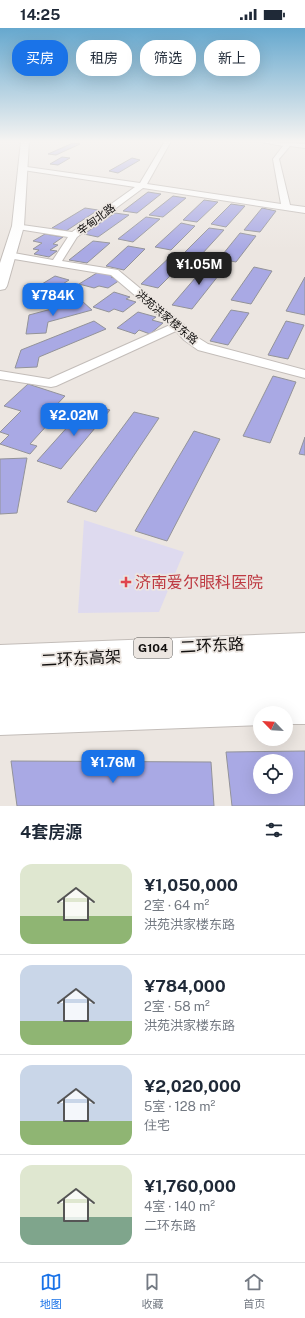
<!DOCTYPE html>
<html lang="zh">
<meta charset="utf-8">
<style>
body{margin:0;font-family:"Public Sans","Noto Sans SC",sans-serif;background:#f6f6f7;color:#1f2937;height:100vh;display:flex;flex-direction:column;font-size:15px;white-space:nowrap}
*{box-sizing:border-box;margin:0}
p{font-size:13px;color:#747a83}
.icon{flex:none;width:22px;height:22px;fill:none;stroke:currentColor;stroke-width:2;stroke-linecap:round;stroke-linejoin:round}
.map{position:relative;height:778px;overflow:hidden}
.details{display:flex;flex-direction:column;background:#fff;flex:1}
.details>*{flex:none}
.banner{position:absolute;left:12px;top:12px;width:281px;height:36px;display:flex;gap:8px}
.needle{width:26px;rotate:295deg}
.fabs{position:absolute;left:253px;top:678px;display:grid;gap:8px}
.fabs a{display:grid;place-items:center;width:40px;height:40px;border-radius:50%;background:#fff;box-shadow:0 4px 16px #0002;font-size:20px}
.price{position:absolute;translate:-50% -34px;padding:0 9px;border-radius:8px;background:#1a73e8;color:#fff;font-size:13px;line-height:26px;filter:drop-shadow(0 1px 2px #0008)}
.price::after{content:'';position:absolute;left:50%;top:24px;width:12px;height:9px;margin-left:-6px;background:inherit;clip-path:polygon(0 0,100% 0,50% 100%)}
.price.current{background:#222;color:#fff}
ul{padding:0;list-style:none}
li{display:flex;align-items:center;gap:12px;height:100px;padding:0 20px}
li+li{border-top:1px solid #e0e1e3}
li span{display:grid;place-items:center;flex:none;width:112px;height:80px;border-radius:12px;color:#555}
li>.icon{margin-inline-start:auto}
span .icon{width:48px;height:48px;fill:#fffc;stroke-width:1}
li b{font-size:17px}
h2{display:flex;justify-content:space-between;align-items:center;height:48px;padding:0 20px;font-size:17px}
.chip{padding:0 14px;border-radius:16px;background:#fff;box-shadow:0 4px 16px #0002;font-size:14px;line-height:36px}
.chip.current{background:#1a73e8;color:#fff}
.status{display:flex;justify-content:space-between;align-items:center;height:28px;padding:0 20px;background:#fff;direction:ltr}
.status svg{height:11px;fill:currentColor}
.dock{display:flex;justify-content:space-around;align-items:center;height:56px;border-top:1px solid #e0e1e3;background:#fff;font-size:11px;color:#747a83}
.dock a{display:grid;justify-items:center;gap:2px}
.dock .current{color:#1a73e8}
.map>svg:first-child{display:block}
.medical{fill:#dedaef}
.building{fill:#a9a9e4;stroke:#939399;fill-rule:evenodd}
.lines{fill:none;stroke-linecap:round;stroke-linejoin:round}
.minor-casing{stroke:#c3bdb9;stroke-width:2}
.major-casing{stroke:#c3bdb9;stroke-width:2}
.highway-casing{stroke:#c3bdb9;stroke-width:2}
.minor{fill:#fff;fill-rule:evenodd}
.major{fill:#fff;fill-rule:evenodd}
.highway{fill:#fff;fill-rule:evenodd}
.health-dot{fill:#e0444e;stroke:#ece6e1;stroke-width:1.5}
.labels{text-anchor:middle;stroke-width:3.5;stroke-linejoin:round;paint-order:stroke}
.far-street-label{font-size:11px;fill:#110f0e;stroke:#ece6e1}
.shield{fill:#ece6e1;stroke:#53504d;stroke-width:1}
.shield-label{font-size:12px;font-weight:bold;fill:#110f0e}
.near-health-label{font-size:16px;fill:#be3a42;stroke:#ece6e1;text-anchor:start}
.near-street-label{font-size:16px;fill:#110f0e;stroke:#ece6e1}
</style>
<div class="status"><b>14:25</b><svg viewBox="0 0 49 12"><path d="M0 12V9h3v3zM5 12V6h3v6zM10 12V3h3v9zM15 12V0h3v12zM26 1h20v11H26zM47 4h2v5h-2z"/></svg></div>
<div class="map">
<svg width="305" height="778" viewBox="0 0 305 778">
<rect width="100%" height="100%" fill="#ece6e1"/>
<polygon class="medical" points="84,492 184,524 159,584 78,585"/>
<g class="building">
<polygon points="73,115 80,116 56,127 48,126"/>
<polygon points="62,129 70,130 58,137 50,136"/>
<polygon points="132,130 140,132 118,145 109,143"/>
<polygon points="148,164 161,166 137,185 123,183"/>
<polygon points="173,168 186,170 163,189 149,187"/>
<polygon points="204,172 218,174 197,194 183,192"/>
<polygon points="231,176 245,178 226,199 211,196"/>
<polygon points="85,180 98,182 66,203 52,200"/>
<polygon points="262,180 276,183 260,204 244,202"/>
<polygon points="115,185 129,187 98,209 84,206"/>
<polygon points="146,189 160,191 133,214 118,211"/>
<polygon points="181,195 195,198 171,222 155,219"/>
<polygon points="209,200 224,202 201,227 185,224"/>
<polygon points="240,205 256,208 236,234 219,231"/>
<polygon points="45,206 63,209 53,216 58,217 50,222 57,223 49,229 34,226 39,222 33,221 42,215 33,213"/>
<polygon points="93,213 110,215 87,235 69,232"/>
<polygon points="128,218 145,221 124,242 106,238"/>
<polygon points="172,227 188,230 158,260 141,256"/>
<polygon points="208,235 226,238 192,281 172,277"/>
<polygon points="254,239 272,243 251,276 231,272"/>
<polygon points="100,243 115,247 111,249 120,252 108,260 99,258 94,260 79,256"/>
<polygon points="55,248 69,252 47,266 49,274 31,276 29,264"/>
<polygon points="305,249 305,287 286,283"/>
<polygon points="114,264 130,269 126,271 136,274 123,284 114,281 109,284 93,279"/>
<polygon points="82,273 92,282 48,294 46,305 26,306 29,287"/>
<polygon points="231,282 249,285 228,317 210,313"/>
<polygon points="138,284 156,289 152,292 163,295 150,306 139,302 135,306 117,300"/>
<polygon points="94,293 106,301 39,329 37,339 15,340 21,322"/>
<polygon points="286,293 304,297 288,331 268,327"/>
<polygon points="273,348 296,354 270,415 243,408"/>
<polygon points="28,356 65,368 43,391 51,393 30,416 37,418 30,426 0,416 9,407 0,404 21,383 4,378"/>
<polygon points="88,376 110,382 61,441 37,433"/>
<polygon points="134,384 159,390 96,484 67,474"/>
<polygon points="194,403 220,411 167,513 135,503"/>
<polygon points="305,409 305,427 299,426"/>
<polygon points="27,430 17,485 0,486 0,431"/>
<path d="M 305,723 L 305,778 L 232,778 L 226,724 ZM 260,733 L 286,733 L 286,759 L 260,759 Z"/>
<polygon points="11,733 211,734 214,778 17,778"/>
</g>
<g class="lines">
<defs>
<polygon id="minor" points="165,113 171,113 147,156 281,176 273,131 283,118 256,113 305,116 305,120 290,118 279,131 290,177 305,179 305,185 143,160 77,209 62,233 118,242 182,295 192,306 208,316 305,342 305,350 198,322 184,312 176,303 56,358 51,359 0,351 0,343 49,351 170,297 111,247 8,230 3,227 8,224 53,232 68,209 18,201 15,200 15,196 72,204 135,159 23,142 19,140 20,138 140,155"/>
<polygon id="major" points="21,113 29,113 24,198 7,258 5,261 0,262 0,235 12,198"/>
<polygon id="highway" points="305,605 305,696 286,696 286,685 260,685 260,697 0,707 0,617"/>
</defs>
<use href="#minor" class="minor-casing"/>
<use href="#major" class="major-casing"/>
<use href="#highway" class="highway-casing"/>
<use href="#minor" class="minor"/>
<use href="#major" class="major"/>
<use href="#highway" class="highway"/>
</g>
<linearGradient id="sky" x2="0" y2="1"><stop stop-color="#66a8ce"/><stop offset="0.51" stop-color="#f6f4f2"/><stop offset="1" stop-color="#f6f4f2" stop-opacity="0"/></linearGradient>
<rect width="305" height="222" fill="url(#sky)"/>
<path class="health-dot" d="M124 548h4v4h4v4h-4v4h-4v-4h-4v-4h4z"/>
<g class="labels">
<g class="far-street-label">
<text transform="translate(96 191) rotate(-36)" y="4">辛甸北路</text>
<text transform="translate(167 289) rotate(40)" y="4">洪苑洪家楼东路</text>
</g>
<rect class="shield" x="134" y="610" width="38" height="20" rx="3"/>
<g class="shield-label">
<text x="153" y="624">G104</text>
</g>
<g class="near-health-label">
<text x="135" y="560">济南爱尔眼科医院</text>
</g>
<g class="near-street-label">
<text transform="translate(212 617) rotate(-3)" y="6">二环东路</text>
<text transform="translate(81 630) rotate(-3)" y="6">二环东高架</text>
</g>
</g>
</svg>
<div class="fabs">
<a><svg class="needle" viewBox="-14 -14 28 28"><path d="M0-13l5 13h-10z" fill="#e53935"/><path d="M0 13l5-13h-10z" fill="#747a83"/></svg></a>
<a><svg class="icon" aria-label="locate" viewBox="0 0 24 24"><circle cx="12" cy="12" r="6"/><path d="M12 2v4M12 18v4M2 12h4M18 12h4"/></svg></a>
</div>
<b class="price current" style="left:199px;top:258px">¥1.05M</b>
<b class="price" style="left:53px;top:289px">¥784K</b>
<b class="price" style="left:74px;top:409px">¥2.02M</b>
<b class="price" style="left:113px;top:756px">¥1.76M</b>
<div class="banner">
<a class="chip current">买房</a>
<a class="chip">租房</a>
<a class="chip">筛选</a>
<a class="chip">新上</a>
</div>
</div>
<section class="details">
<h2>4套房源<svg class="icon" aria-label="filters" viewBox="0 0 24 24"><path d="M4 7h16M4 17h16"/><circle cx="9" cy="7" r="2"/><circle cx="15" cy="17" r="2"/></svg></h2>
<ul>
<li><span style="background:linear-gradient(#dfe7d0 65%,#8fb573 0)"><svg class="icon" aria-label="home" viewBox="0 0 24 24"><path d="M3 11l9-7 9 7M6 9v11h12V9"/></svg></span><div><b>¥1,050,000</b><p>2室 · 64 m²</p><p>洪苑洪家楼东路</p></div></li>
<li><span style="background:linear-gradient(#c9d6e8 70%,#8fb573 0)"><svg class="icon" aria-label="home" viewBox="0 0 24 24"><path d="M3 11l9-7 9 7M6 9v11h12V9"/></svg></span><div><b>¥784,000</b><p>2室 · 58 m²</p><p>洪苑洪家楼东路</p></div></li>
<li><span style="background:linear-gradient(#c9d6e8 70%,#8fb573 0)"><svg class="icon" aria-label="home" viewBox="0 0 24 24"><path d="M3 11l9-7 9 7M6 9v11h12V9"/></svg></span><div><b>¥2,020,000</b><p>5室 · 128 m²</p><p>住宅</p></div></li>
<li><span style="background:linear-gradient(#dfe7d0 65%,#7fa58c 0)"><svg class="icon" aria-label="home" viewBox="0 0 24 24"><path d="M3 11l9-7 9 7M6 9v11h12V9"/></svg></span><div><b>¥1,760,000</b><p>4室 · 140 m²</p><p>二环东路</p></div></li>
</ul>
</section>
<nav class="dock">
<a class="current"><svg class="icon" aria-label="map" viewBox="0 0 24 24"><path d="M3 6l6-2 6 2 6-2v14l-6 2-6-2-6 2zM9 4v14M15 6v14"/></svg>地图</a>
<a><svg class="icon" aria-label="saved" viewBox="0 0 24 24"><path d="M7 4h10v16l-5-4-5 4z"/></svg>收藏</a>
<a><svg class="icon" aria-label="home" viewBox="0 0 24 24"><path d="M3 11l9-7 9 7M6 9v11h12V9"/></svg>首页</a>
</nav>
